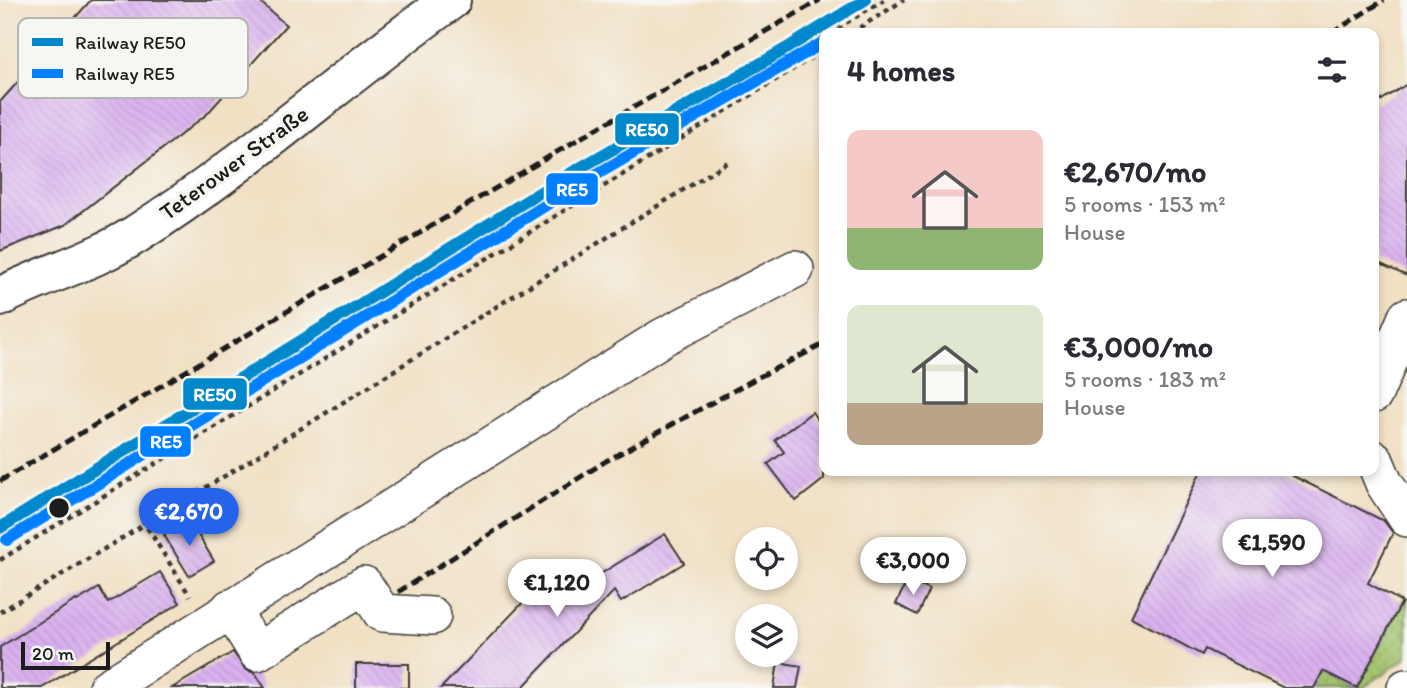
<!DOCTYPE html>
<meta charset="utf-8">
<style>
body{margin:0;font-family:Itim,sans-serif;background:#f7f7f7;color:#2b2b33;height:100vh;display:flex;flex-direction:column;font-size:26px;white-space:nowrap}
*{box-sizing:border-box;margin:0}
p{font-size:23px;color:#7c7c81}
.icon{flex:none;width:38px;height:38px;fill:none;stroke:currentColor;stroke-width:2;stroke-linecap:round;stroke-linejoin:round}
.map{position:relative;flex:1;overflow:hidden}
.side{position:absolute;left:819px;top:28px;width:560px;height:448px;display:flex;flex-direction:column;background:#fff;border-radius:14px;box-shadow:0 4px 10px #0003}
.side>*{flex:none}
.buttons{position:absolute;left:735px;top:527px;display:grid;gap:14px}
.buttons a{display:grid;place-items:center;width:63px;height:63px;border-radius:50%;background:#fff;box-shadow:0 4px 10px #0003;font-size:35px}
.scale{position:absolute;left:21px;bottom:18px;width:89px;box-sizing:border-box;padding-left:7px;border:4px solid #1c1c1c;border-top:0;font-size:19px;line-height:24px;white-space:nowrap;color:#1c1c1c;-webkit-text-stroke:5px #f6f6f2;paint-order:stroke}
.price{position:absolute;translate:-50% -60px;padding:0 16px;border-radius:24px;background:#fff;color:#222;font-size:23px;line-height:46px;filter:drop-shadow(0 2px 4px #0008)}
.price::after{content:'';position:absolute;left:50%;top:42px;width:21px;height:16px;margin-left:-10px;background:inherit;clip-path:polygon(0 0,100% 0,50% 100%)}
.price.selected{background:#2563eb;color:#fff}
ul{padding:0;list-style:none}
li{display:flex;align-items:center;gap:21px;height:175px;padding:0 28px}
li span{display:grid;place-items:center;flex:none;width:196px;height:140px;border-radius:14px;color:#555}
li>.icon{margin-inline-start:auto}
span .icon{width:84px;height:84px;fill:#fffc;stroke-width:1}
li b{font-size:30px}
h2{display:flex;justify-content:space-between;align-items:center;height:84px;padding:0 28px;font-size:30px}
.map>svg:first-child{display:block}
.grass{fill:url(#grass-dots);stroke:#5e6e42;stroke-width:2}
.building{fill:url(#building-back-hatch)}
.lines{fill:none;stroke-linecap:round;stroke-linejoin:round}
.minor-casing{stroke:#3c3935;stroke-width:40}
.major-casing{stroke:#3c3935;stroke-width:42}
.path{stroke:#3c3935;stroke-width:4.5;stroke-dasharray:5 5;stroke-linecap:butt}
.minor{stroke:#fff;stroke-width:37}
.major{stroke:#fff;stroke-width:38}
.rail{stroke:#1c1c1c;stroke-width:5;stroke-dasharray:10 5;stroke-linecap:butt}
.rail-1-casing{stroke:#f6f6f2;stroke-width:18}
.rail-2-casing{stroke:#f6f6f2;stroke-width:18}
.rail-1{stroke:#08c;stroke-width:12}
.rail-2{stroke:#0080ff;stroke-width:12}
.stop-dot{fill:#1c1c1c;stroke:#f6f6f2;stroke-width:2.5}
.labels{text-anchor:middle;stroke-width:7;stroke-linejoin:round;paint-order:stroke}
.street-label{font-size:24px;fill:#1c1c1c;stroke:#f6f6f2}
.key{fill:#f6f6f2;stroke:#b5b5b2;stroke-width:2}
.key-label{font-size:19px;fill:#1c1c1c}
.line-badge{stroke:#f6f6f2;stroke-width:2.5}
.badge-label{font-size:19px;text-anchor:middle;font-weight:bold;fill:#fff}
</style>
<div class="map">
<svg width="1407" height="688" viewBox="0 0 1407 688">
<defs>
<pattern id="grass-dots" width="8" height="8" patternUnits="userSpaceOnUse" patternTransform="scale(1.75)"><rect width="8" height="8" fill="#a1c169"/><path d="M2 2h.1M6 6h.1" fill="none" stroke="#8aa55a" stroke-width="1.8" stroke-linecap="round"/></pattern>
<pattern id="building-back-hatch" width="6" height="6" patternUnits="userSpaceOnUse" patternTransform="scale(1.75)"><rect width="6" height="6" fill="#dab1f0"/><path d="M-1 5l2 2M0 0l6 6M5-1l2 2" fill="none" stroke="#ba98cd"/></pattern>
</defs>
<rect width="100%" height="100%" fill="#f6f6f2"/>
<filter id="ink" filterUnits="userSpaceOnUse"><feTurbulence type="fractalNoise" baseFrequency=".0143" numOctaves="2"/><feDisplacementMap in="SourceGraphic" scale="14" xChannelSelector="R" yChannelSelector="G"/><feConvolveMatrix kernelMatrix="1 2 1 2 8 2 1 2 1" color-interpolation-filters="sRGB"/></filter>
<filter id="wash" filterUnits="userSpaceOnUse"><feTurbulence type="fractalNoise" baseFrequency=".00686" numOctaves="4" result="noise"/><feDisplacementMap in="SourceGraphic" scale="28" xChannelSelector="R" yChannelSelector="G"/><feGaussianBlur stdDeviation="1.57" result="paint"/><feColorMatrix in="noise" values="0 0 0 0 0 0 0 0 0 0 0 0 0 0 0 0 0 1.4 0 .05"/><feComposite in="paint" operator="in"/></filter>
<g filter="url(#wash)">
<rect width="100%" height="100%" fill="#f1e0c3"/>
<g class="grass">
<polygon points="1405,597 1407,598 1407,657 1363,688 1357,688"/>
<polygon points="1323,671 1356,688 1314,688"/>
</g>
<g id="blocks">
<g class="building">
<polygon points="91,0 258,0 286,25 207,114 65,225 0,251 0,102"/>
<polygon points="1407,84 1407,276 1374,261 1374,105"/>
<polygon points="812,412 824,429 824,479 796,501 768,464 784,452 775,440"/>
<polygon points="1201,471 1283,471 1384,521 1393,533 1368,583 1402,602 1357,688 1323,671 1314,688 1284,688 1205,649 1202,655 1131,617"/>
<polygon points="189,520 214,561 189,576 164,535"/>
<polygon points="665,534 684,563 621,602 614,591 522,688 441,688 555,569 576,589"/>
<polygon points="160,572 180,603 42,688 0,688 0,647 76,600 77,601 99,588 108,603"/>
<polygon points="908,579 929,589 917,615 896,604"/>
<polygon points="233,652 246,670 255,673 265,688 172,688"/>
<polygon points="778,662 801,666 797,688 774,688"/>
<rect x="356" y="664" width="53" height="24"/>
</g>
</g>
</g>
<g filter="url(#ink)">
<use href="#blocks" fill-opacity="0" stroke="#3c3935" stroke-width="2"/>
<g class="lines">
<defs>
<g id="minor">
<polyline points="1374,394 1407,317"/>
<polyline points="1374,459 1384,483 1407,518"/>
<polyline points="230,608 257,652 364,585 382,613 432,616"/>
<polyline points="107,688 663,337 795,269"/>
<polyline points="1406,688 1407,688"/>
</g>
<path id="major" d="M 0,297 C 44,274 92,262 135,235 C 246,165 344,76 451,0"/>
</defs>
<use href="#minor" class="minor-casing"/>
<use href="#major" class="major-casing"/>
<g class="path">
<polyline points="829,33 884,0"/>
<polyline points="851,33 904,0"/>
<polyline points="142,519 190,596"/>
<polyline points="0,538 333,332 824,36"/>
<polyline points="0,560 824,50"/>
<polyline points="0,612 233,471 728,162"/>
</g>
<use href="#minor" class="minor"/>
<use href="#major" class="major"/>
<g class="rail">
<polyline points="1332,33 1384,0"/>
<polyline points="0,481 589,133 820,0"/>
<polyline points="398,592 606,461 753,380 824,344"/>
</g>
<defs>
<polyline id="rail-1" points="0,528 568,175 784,50 865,0"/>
<polyline id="rail-2" points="7,540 575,187 824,42"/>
</defs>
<use href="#rail-1" class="rail-1-casing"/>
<use href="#rail-2" class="rail-2-casing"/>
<use href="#rail-1" class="rail-1"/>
<use href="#rail-2" class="rail-2"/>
</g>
</g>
<circle class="stop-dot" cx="59" cy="508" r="11"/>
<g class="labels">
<g class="street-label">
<text transform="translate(234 163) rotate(-36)" y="8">Teterower Straße</text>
</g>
</g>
<rect x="18" y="18" width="230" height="80" rx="10" class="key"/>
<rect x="32" y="38" width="31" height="8" fill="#08c"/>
<rect x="32" y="69" width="31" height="9" fill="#0080ff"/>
<g class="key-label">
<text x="75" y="49">Railway RE50</text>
<text x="75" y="80">Railway RE5</text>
</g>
<g class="line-badge">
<rect x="614" y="112" width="66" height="34" rx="7" fill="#08c"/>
<rect x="545" y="172" width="54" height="34" rx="7" fill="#0080ff"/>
<rect x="182" y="377" width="66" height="34" rx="7" fill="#08c"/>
<rect x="139" y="425" width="53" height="33" rx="7" fill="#0080ff"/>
</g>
<g class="badge-label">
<text x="647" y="136">RE50</text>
<text x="572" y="196">RE5</text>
<text x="215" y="401">RE50</text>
<text x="166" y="448">RE5</text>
</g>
</svg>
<div class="buttons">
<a><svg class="icon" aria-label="locate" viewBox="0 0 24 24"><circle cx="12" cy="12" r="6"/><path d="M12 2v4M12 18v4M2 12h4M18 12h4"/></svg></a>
<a><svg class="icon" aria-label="layers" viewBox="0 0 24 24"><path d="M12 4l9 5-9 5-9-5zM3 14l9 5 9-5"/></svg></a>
</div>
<div class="scale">20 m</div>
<b class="price selected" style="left:189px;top:548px">€2,670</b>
<b class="price" style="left:1272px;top:579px">€1,590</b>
<b class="price" style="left:913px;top:597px">€3,000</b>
<b class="price" style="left:557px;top:619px">€1,120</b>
<section class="side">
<h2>4 homes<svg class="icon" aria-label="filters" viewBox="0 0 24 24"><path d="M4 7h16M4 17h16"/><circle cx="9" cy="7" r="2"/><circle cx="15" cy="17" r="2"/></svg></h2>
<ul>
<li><span style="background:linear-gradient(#f6c9c9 70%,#8fb573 0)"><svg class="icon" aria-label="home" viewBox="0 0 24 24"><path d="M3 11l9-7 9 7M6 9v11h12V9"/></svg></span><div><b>€2,670/mo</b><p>5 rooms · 153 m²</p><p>House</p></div></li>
<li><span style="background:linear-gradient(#dfe7d0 70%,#b9a48a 0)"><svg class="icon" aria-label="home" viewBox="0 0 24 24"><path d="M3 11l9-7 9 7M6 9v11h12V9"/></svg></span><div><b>€3,000/mo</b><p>5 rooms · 183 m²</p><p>House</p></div></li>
</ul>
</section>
</div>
